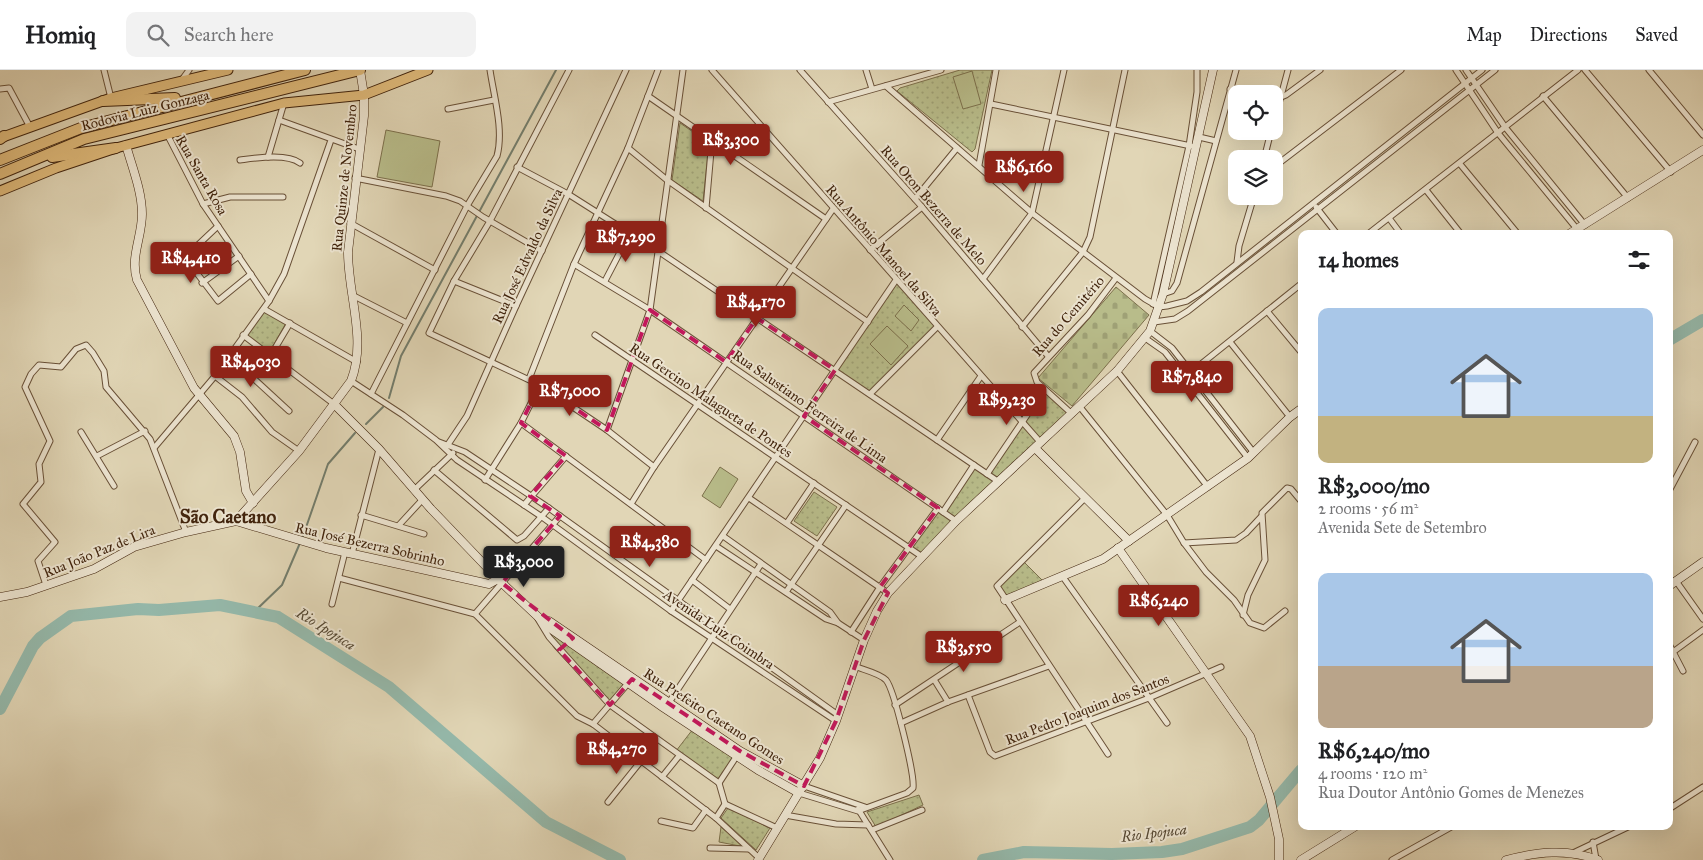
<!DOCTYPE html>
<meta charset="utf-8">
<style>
body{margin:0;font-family:"IM FELL Great Primer",serif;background:#f2f2f2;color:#202124;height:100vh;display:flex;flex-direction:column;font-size:19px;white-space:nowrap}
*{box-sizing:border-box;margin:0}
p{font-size:16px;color:#757577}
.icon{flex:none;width:28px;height:28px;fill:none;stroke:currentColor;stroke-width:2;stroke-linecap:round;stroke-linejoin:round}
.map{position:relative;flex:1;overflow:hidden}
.panel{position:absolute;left:1298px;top:160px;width:375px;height:600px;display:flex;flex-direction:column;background:#fff;border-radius:10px;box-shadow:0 5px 20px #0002}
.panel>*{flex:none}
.tools{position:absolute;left:1228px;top:15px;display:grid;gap:10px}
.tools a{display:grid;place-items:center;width:55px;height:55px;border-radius:10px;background:#fff;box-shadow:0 5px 20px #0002;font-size:25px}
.price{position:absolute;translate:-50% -42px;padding:0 11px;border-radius:5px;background:#8f2418;color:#fff;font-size:16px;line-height:32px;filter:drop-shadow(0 1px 2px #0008)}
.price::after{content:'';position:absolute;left:50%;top:30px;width:15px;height:11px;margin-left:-8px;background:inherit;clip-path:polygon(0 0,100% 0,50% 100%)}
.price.selected{background:#222;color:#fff}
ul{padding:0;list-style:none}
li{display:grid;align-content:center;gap:10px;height:265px;padding:0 20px}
li span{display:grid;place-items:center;height:155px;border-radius:10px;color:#555}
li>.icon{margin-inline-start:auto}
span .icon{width:90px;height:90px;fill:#fffc;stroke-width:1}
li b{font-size:21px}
h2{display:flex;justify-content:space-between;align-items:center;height:60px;padding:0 20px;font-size:21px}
header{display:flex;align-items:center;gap:30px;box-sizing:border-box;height:70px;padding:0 25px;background:#fff;border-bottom:1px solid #e0e0e0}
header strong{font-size:24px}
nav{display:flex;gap:28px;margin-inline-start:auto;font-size:18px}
.search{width:350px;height:45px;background:#f2f2f2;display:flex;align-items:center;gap:12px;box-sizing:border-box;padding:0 18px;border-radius:10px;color:#757577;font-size:19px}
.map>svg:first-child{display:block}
.cemetery{fill:url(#cemetery-stones);stroke:#7c704c}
.park{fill:url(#park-dots);stroke:#7c704c}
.pitch{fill:#b8bc8a;stroke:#7c704c}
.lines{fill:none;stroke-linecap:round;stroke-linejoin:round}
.stream{stroke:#737d6c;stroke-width:2}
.river{stroke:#95b9ab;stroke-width:12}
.street-casing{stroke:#695037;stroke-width:7}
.secondary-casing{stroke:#41240d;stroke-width:9}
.primary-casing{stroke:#41240d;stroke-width:11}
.highway-casing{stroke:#41240d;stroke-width:12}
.street{stroke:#ece4d0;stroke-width:5}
.secondary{stroke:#ece4d0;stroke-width:8}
.primary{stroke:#e0bb7b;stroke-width:9}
.highway{stroke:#e0bb7b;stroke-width:10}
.marked{fill:none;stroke:#c2185b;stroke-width:4;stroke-dasharray:10 6;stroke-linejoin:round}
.labels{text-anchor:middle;stroke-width:4;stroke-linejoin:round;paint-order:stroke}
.street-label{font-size:14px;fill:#41240d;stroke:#ece4d0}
.water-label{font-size:15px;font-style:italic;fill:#564934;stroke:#ece4d0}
.district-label{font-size:19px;font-weight:bold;fill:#41240d;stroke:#ece4d0}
</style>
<header>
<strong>Homiq</strong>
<div class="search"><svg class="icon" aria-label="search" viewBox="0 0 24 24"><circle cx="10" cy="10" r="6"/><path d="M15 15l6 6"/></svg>Search here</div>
<nav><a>Map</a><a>Directions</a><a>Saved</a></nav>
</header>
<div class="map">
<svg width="1703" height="790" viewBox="0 0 1703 790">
<defs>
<pattern id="cemetery-stones" width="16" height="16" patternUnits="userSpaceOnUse" patternTransform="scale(1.25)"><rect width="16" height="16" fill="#b8bc8a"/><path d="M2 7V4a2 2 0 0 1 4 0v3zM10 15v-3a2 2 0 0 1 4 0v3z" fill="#9fa176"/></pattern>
<pattern id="park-dots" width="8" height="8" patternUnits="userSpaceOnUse" patternTransform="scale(1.25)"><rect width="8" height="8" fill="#b8bc8a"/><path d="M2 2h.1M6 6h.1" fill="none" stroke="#9fa176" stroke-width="1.8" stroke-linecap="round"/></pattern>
</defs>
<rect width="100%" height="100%" fill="#e1d6b6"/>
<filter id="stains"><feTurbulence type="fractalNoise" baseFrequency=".004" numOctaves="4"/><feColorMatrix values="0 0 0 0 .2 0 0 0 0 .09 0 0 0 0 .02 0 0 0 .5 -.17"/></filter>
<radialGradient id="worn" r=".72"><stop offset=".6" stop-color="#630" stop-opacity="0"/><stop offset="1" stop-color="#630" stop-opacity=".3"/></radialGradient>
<polygon class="cemetery" points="1116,217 1149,245 1072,336 1038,308"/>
<g class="park">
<polygon points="960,0 992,0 975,79 972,82 897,21 900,18"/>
<polygon points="680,53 709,73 703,131 672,110"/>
<polygon points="896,210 937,257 870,324 835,300"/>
<polygon points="264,240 286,253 269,283 245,265"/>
<polygon points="1044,320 1072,344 922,489 908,479 936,438 942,442 975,396 985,403"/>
<polygon points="814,422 837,437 817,466 794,451"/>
<polygon points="1022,490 1044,512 1002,528 995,518"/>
<polygon points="551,558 564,572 626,615 609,636 555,579 545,565"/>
<polygon points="693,659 734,686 718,709 676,681"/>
<polygon points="919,725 923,735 876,757 867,742"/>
<polygon points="728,738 770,758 756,780 721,748"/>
<polygon points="721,757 745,777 719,772"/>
</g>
<g class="pitch">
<polygon points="972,1 981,34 963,39 953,7"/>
<polygon points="386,60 440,71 432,117 377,107"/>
<polygon points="904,235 919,250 911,261 895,246"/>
<polygon points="887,256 908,276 891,295 870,274"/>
<polygon points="720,397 738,409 720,438 702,426"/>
</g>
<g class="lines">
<g class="stream">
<polyline points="389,328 401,286 556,0"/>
<polyline points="366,354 383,337"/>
<polyline points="302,469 328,394 355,363"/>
<polyline points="254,542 282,515 300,473"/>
</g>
<g class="river">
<polyline points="1669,270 1703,250"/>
<polyline points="0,639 33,576 40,568 71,546 138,539 159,540 220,535 278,547 389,617 546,752 620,790"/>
<polyline points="983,790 1024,782 1112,784 1162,782 1182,779 1250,757 1259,750 1301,700"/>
</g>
<defs>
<g id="street">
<polyline points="104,0 111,28"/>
<polyline points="569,0 490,151 454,211 429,263 540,315 607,360 654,397"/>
<polyline points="712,0 1041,373"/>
<polyline points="800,0 922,137 1048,286"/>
<polyline points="866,0 872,19"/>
<polyline points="1456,0 1498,63 1577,159"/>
<polyline points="1466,0 1505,57 1585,155"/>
<polyline points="1585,0 1671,102"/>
<polyline points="1649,0 1703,65"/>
<polyline points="181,11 189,0"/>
<polyline points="886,16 1032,143 1145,229 1159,237 1167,236 1187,231 1201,222 1482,0"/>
<polyline points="0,19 9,18 30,57"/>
<polyline points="1230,19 1248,24"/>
<polyline points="648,26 826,149"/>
<polyline points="1543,26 1628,128"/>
<polyline points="1274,30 1286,25 1320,0"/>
<polyline points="828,32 941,0"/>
<polyline points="991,34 1191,76"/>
<polyline points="448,39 494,30"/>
<polyline points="279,50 359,79"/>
<polyline points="1274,52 1288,0"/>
<polyline points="167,64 203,134 269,231"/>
<polyline points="1199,67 1216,71"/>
<polyline points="628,78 667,110 868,252"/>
<polyline points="268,87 284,33"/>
<polyline points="1264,89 1271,61"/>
<path d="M 240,90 C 256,88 287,83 300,93"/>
<polyline points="1460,94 1518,164"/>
<polyline points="979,95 996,0"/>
<polyline points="517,97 568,124 658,181 999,412"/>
<polyline points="1274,97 1401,0"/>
<polyline points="355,108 446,126 460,131 483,147 542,181"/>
<polyline points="1426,120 1461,164"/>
<polyline points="915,129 957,78"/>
<polyline points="203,134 230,127 283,127"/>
<polyline points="1316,137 1337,164"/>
<polyline points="706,138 712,70"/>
<polyline points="1389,148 1401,164"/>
<polyline points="350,153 435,200"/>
<polyline points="218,156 182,190 183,194 196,202 218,231 251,204"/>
<polyline points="1368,164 1578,0"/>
<polyline points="870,180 922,137"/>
<polyline points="1237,192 1239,176 1254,126"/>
<polyline points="574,194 650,240 956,451"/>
<polyline points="983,209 1032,143 1064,0"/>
<polyline points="454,211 516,236"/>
<polyline points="605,211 629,165"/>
<polyline points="202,213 239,186"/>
<polyline points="1163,224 1172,221 1177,213 1236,0"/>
<polyline points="352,225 407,253"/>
<polyline points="1153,234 1189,76 1197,22 1197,0"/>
<polyline points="264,239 357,292"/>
<polyline points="1267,241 1301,282"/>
<polyline points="1154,252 1175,249 1188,241 1495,0"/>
<polyline points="1022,257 1083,182 1090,167 1125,0"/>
<polyline points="1150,261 1172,278 1254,383"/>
<polyline points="243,265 334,334"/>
<polyline points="595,265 921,486"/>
<polyline points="1145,268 1165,282 1248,388"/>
<polyline points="1230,272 1290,347"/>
<polyline points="228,285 289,341"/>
<polyline points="271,285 290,253"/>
<polyline points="1117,301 1208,417"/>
<polyline points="215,306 242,327 272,362 299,381"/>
<polyline points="1185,307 1301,214"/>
<polyline points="529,309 574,194 628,78 658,0"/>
<polyline points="351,311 403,345 436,370 457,390 542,447 671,541 836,651"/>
<path d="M 371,324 L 467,136 L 497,86 C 504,60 494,27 490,0"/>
<polyline points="870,324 937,257"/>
<polyline points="1080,337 1167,445 1184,473 1206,502 1234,530 1250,553 1264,558 1285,541"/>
<polyline points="1072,344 1037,312 1034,303 1088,245 1116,208"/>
<polyline points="521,353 706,490"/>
<polyline points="607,360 650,240 683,0"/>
<polyline points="81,362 114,416"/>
<polyline points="937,370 981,306"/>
<polyline points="439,372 465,382 546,436 838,645"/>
<polyline points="447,376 467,346 516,236 626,0"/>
<polyline points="154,378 215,306 269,231 284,204 331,70"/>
<polyline points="97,386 145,361"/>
<polyline points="434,400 517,470 524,466 549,438"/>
<polyline points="987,404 1044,320"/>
<polyline points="485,410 521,353 540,315"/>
<polyline points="414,420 453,383"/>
<polyline points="1669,421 1695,372"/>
<polyline points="749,428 888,523"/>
<polyline points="1085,428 997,516 1108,684"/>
<polyline points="631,434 654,397 833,139"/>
<polyline points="524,435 566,386"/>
<polyline points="943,442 974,395"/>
<polyline points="361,445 424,464"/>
<polyline points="787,453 814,413"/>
<polyline points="399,455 423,429"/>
<polyline points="723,466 830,542 838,553 864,570"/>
<polyline points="1184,473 1236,470 1246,463 1261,447"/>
<polyline points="716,476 826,549 838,553"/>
<polyline points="352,484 379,379"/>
<polyline points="1063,507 1167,653"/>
<polyline points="339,508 475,544 577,646 593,654 716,748 758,787"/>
<polyline points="692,510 730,539"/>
<polyline points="1676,511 1703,549"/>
<polyline points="46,515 38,491 55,472 23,434 41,412 39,394 50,371 25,317 31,304 39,295 61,297 76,279 86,275 93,283 104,301 106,317 150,369 186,462"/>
<polyline points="786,522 846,435"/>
<polyline points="332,534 345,482"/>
<polyline points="671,541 896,210"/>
<polyline points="475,544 560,446"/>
<polyline points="1243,545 1248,525 1265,490 1262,443 1287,418 1291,419 1301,431"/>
<polyline points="538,549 549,567 610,635 719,713"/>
<polyline points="851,562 880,517 938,438"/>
<polyline points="1669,574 1683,601"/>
<polyline points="1673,582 1703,560"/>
<polyline points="935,611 948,632"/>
<polyline points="968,625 990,682 995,686 1149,628 1221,597"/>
<polyline points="668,634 761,494"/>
<polyline points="895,635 1020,552"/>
<polyline points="901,653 948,632 1049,596"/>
<polyline points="593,654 630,611"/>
<polyline points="662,707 679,686"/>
<polyline points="719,713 738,684"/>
<polyline points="804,716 865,737"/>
<path d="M 799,723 L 858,741 L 907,723 L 913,718 C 915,705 894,619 886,610 C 879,603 864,600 854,596"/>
<polyline points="608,732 641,691"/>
<polyline points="725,734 777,758"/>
<polyline points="858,739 890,790"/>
<polyline points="1669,739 1703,717"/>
<polyline points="785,745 836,754 868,755"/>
<polyline points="716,748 725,734 719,713"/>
<polyline points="661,751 693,758 706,740"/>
<polyline points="872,760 922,740"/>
<polyline points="1593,772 1596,789"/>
<polyline points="710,778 749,779"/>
<polyline points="1573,783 1630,756"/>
<polyline points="1392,790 1453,756"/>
</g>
<g id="secondary">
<path d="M 126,75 C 132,97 142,121 142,144 C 142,167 130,187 137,210 L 194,318 L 234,366 L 240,382 L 246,421 L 253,433"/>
<polyline points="1569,164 1703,80"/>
<polyline points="334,334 379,379 431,439 502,513 551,559 664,638 758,700 799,723"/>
<polyline points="1036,379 1129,471"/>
<path d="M 236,451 L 299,381 L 351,311 C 367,270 348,225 348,182 L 364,46 L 364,25 L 360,0"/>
<polyline points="236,451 326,478 489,514 498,509"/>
<polyline points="1118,478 1250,666 1270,727 1279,769 1279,790"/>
<polyline points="1669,516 1703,492"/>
<polyline points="0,527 27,522 94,499 134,477 186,462 236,451"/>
<polyline points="1005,530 1103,489 1248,388 1290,347 1301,339"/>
<polyline points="549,551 740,681 804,716"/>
<polyline points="758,790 820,688 836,651 864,570 877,541 888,523 956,451 1117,301 1150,261 1163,224 1213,0"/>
<polyline points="1301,790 1356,756"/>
<path d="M 1506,790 C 1537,782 1567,778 1598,790"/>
</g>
<g id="primary">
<polyline points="0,68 111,28 228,0"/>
<polyline points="0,121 56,98 116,78 284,33 364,25 428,0"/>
</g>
<g id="highway">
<polyline points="103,31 175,28"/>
<polyline points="0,69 4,66"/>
<polyline points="52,87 116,78"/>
<polyline points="0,90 81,58 305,0"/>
<polyline points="0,104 84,69 360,0"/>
</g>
</defs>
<use href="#street" class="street-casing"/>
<use href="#secondary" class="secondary-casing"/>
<use href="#primary" class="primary-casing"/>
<use href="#highway" class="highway-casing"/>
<use href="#street" class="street"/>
<use href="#secondary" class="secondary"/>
<use href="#primary" class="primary"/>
<use href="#highway" class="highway"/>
</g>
<path class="marked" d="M 650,240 L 726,292 L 757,248 L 835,300 L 804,346 L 938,438 L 880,517 L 888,523 L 864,570 L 836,651 L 804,716 L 740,681 L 632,609 L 610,635 L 559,580 L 573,568 L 502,513 L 560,446 L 530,426 L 566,386 L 521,353 L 540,315 L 607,360 Z"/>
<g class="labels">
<g class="street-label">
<text transform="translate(145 40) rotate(-14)" y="5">Rodovia Luiz Gonzaga</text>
<text transform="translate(202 105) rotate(60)" y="5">Rua Santa Rosa</text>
<text transform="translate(344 108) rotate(-84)" y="5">Rua Quinze de Novembro</text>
<text transform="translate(934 135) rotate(49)" y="5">Rua Oton Bezerra de Melo</text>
<text transform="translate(884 180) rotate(49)" y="5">Rua Antônio Manoel da Silva</text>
<text transform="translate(527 186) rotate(-65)" y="5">Rua José Edvaldo da Silva</text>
<text transform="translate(1068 246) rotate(-49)" y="5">Rua do Cemitério</text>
<text transform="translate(711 330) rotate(34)" y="5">Rua Gercino Malagueta de Pontes</text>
<text transform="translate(810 336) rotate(35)" y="5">Rua Salustiano Ferreira de Lima</text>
<text transform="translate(370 474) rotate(13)" y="5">Rua José Bezerra Sobrinho</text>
<text transform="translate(99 481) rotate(-22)" y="5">Rua João Paz de Lira</text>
<text transform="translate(719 559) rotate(34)" y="5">Avenida Luiz Coimbra</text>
<text transform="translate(1087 639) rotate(-21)" y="5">Rua Pedro Joaquim dos Santos</text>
<text transform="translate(714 646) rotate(33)" y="5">Rua Prefeito Caetano Gomes</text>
</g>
<g class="water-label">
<text transform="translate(326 559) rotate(32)" y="5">Rio Ipojuca</text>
<text transform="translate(1154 763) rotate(-7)" y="5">Rio Ipojuca</text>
</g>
<g class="district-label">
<text x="228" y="453">São Caetano</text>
</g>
</g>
<rect width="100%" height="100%" filter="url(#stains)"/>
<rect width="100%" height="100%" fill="url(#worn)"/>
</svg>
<div class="tools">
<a><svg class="icon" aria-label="locate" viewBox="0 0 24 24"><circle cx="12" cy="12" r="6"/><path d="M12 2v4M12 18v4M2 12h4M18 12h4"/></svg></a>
<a><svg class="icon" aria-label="layers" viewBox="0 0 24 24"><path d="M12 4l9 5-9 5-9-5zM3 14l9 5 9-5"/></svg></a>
</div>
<b class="price" style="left:731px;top:96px">R$3,300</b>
<b class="price" style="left:1024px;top:123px">R$6,160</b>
<b class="price" style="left:626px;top:193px">R$7,290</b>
<b class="price" style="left:191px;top:214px">R$4,410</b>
<b class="price" style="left:756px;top:258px">R$4,170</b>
<b class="price" style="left:251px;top:318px">R$4,030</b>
<b class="price" style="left:1192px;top:333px">R$7,840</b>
<b class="price" style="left:570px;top:347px">R$7,000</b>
<b class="price" style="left:1007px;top:356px">R$9,230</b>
<b class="price" style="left:650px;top:498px">R$4,380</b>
<b class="price selected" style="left:524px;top:518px">R$3,000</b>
<b class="price" style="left:1159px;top:557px">R$6,240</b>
<b class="price" style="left:964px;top:603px">R$3,550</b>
<b class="price" style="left:617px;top:705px">R$4,270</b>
<section class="panel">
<h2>14 homes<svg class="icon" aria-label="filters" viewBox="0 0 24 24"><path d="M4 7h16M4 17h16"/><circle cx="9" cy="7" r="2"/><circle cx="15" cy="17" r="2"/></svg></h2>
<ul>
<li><span style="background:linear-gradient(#a9c7e8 70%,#c2b280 0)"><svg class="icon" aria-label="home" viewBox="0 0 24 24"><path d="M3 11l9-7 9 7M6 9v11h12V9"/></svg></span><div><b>R$3,000/mo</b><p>2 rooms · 56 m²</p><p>Avenida Sete de Setembro</p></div></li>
<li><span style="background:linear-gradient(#a9c7e8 60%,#b9a48a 0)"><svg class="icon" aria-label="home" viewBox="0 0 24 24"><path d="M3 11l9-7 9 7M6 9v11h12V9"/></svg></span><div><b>R$6,240/mo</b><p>4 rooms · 120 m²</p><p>Rua Doutor Antônio Gomes de Menezes</p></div></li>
</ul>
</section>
</div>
